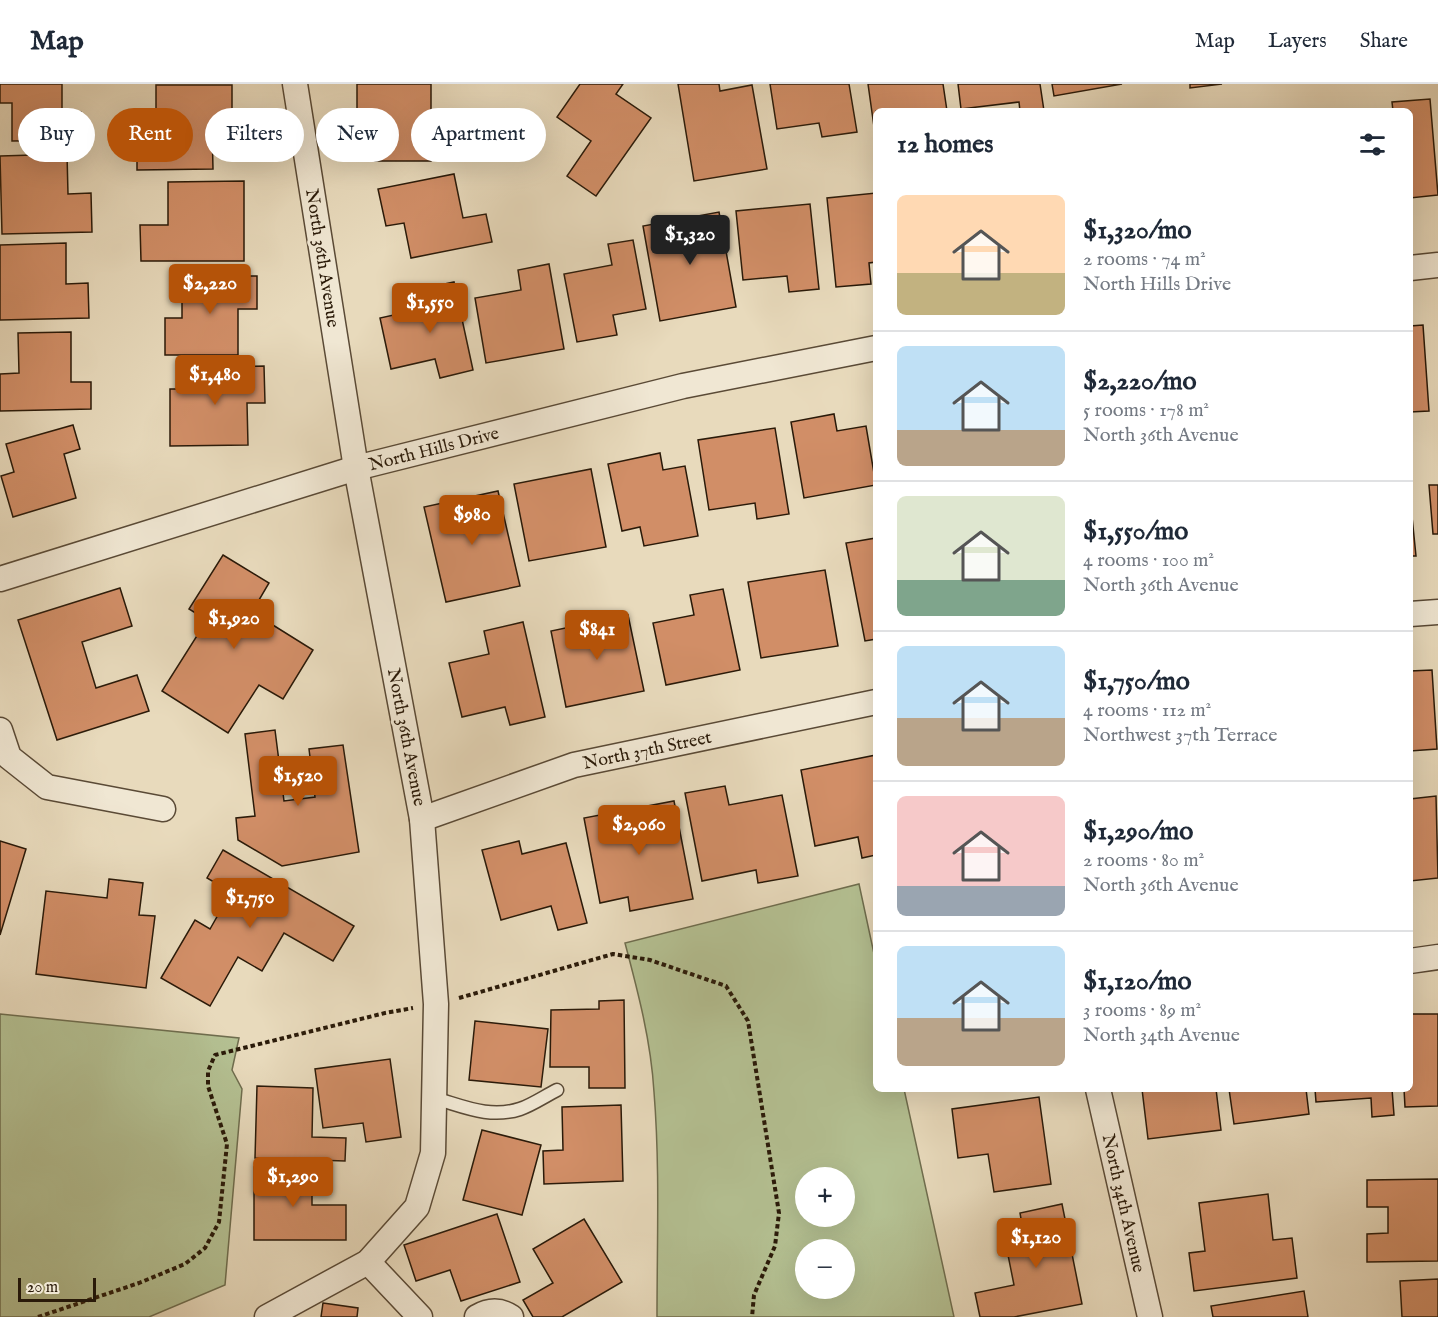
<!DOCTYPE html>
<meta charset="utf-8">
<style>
body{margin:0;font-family:"IM FELL English",serif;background:#f2f2f3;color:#1f2937;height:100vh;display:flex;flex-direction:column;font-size:22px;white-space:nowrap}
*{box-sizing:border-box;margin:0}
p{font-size:20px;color:#747a83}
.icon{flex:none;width:33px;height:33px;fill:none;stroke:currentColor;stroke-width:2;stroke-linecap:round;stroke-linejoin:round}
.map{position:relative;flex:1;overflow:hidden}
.side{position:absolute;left:873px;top:24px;width:540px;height:984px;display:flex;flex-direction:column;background:#fff;border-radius:9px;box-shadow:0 6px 24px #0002}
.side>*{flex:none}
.hud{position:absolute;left:18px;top:24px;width:570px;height:54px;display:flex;gap:12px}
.fabs{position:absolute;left:795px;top:1083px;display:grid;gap:12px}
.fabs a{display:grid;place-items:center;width:60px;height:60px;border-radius:50%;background:#fff;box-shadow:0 6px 24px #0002;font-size:30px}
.scale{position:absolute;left:18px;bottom:15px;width:78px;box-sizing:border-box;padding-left:6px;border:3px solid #2a1a09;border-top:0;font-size:16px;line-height:21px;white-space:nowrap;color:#2a1a09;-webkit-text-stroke:4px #f0e7d3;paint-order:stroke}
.price{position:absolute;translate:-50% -51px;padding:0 14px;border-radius:6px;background:#b45309;color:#fff;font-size:20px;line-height:39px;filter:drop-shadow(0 2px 3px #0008)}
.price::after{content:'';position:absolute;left:50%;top:36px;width:18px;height:14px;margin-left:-9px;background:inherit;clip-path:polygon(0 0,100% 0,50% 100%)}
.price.selected{background:#222;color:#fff}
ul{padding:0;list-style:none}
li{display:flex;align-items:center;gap:18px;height:150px;padding:0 24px}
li+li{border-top:2px solid #e0e1e3}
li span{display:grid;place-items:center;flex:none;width:168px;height:120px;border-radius:9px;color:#555}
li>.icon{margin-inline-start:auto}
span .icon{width:72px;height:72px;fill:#fffc;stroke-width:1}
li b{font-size:26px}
h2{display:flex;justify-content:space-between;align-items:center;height:72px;padding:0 24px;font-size:26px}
.chip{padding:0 21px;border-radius:27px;background:#fff;box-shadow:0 6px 24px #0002;font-size:21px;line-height:54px}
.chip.selected{background:#b45309;color:#fff}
header{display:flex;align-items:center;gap:36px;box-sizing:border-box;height:84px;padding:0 30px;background:#fff;border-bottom:2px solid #e0e1e3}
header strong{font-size:28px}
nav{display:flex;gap:33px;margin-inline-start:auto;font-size:21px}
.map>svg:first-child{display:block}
.green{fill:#b4c092;stroke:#6f6d4e;stroke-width:1.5;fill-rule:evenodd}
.building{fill:#d18e67;stroke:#2a1a09;stroke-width:1.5}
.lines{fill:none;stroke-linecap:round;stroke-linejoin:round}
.lane-casing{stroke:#5a4a36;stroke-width:15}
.street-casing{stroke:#5a4a36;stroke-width:27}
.path{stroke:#2a1a09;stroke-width:4;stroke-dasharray:4.5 3;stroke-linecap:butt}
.lane{stroke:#f0e7d3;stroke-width:12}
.street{stroke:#f0e7d3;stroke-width:24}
.labels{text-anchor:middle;stroke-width:6;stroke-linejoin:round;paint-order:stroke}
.street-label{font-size:18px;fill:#2a1a09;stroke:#f0e7d3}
</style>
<header>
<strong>Map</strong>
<nav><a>Map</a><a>Layers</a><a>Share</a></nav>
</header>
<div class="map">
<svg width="1438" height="1233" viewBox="0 0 1438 1233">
<rect width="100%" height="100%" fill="#e8dabc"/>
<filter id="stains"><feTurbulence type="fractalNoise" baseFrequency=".00333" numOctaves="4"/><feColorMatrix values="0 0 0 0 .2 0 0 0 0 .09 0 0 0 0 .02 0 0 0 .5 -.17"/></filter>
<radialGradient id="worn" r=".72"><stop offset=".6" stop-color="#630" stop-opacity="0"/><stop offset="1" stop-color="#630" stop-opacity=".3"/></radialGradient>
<g class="green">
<path d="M 859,800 L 876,879 L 876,1005 L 904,1005 L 954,1233 L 657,1233 C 657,1157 660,1083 654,1008 C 651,957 638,908 625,859 ZM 806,1094 L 844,1094 L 844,1132 L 806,1132 ZM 806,1166 L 844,1166 L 844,1204 L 806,1204 Z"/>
<polygon points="0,930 239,954 232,986 242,1005 225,1201 149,1233 0,1233"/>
</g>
<g class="building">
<polygon points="0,0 62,0 62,29 81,28 82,56 12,57 12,19 0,19"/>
<polygon points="357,0 431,0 431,77 375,77 375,36 357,36"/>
<polygon points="580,0 623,0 616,10 651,34 596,112 567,92 591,57 557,33"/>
<polygon points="678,0 719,0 720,7 752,1 767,85 694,97"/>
<polygon points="770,0 849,0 857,48 822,53 819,39 777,45"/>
<polygon points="868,0 943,0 947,27 876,27 876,57"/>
<polygon points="958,0 1040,0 1044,27 1020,27 1019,18 961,25"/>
<polygon points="1052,0 1122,0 1054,12"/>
<polygon points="1190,0 1222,0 1190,4"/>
<polygon points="156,1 232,1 232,42 212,42 213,85 137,86 137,58 156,58"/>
<polygon points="1430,15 1438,111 1410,114 1410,27 1393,27 1392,18"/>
<polygon points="67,70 68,110 91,109 92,148 2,150 0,72"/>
<polygon points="454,90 463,134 486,130 492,158 411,174 404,139 386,142 378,105"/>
<polygon points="244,97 244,177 141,177 140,141 168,141 168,98"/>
<polygon points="876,109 876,178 869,179 871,200 836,203 827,114"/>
<polygon points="810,120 819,205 789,208 787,192 743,196 736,127"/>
<polygon points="719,128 736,223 660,237 643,142"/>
<polygon points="633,156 646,225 613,231 617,251 577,258 564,190 612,181 608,160"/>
<polygon points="66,159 66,200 88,199 89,234 0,236 0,161"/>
<polygon points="549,180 564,265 486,279 475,214 521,206 518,186"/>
<polygon points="182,192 257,192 257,225 238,225 238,271 165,271 165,234 182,234"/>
<polygon points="454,198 473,286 440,294 435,275 391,285 380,234 430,223 426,204"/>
<polygon points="1423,241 1429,327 1410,328 1410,242"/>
<polygon points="71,248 71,298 91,298 91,325 0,327 0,290 19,289 18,249"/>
<polygon points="264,282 265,319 247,319 248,361 170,362 170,305 186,305 186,284"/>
<polygon points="834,330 837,347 866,342 876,401 804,414 791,338"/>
<polygon points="73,341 80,365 64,370 76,414 13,433 1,392 14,388 6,360"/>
<polygon points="775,344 789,430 757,435 755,419 709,426 698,356"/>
<polygon points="660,369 663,386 685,382 698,452 644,462 640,443 622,447 608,380"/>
<polygon points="591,385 606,463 529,477 514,400"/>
<polygon points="1429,401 1438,401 1438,450 1433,450"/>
<polygon points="498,407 520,502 446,518 424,423"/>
<polygon points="1410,413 1416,472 1410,472"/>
<polygon points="876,454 876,555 865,557 846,459"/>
<polygon points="223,471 269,499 252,528 313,566 283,615 259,601 228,649 162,607 207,536 189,525"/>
<polygon points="825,486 838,562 761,574 748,498"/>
<polygon points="120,504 132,542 82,558 96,604 137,591 149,627 57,656 18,536"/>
<polygon points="723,505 740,586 666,601 653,539 694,531 690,511"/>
<polygon points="628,531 644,607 566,623 551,547"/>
<polygon points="523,538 545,633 510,641 505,623 462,633 449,579 489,570 484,547"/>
<polygon points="1432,586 1437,665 1410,667 1410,587"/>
<polygon points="275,646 284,717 315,713 309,665 343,661 359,768 282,782 238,756 236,734 255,732 245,650"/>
<polygon points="876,671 876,771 862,774 858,753 815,762 801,686"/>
<polygon points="725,702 729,721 782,711 798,792 758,799 756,786 702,797 685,709"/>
<polygon points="1436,712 1438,794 1410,797 1410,715"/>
<polygon points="674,717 693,815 630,827 628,813 600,819 584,734"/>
<polygon points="0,757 26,765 0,851"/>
<polygon points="519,757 522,770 566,759 587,839 558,846 551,822 501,836 482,766"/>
<polygon points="223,766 354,842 333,877 284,849 262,887 238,873 210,922 161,894 195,836 210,845 231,808 207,794"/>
<polygon points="109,795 143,799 139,831 155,832 146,904 36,890 46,807 107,814"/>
<polygon points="624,916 625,1004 589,1004 589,983 550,983 551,926 599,925 599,917"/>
<polygon points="1410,930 1438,930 1438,1022 1405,1023 1404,1005 1410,1005"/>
<polygon points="475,937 548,945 541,1003 469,996"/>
<polygon points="390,975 401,1053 366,1058 363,1039 323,1044 315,985"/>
<polygon points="257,1002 313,1004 312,1053 346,1054 345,1077 255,1074"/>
<polygon points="1142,1005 1216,1005 1221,1046 1148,1055"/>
<polygon points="1229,1005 1306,1005 1309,1030 1234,1040"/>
<polygon points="1315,1005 1392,1005 1394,1031 1372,1033 1371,1014 1316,1018"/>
<polygon points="1039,1013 1051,1100 994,1108 988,1070 958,1074 952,1025"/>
<polygon points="621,1021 623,1097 544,1100 543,1067 563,1066 562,1023"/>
<polygon points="482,1046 541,1061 522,1131 463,1116"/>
<polygon points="254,1083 312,1083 312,1121 346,1121 346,1156 254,1156"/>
<polygon points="1438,1095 1438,1177 1367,1178 1367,1150 1388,1149 1388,1123 1367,1123 1367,1096"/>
<polygon points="1268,1110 1273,1156 1292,1154 1297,1194 1194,1207 1189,1169 1205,1167 1199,1119"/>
<polygon points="1062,1120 1082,1220 1014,1233 980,1233 975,1209 1014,1201 1005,1156 1024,1152 1020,1129"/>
<polygon points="497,1130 520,1198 461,1217 450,1186 416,1197 404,1161"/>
<polygon points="584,1135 622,1198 562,1233 533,1233 523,1216 553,1199 533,1165"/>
<polygon points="1438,1195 1438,1233 1402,1233 1400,1197"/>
<polygon points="1304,1207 1308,1233 1213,1233 1211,1222"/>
<polygon points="323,1219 358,1224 357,1233 321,1233"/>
</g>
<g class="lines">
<defs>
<path id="lane" d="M 434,1014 C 463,1022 489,1035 520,1025 C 532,1021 545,1012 557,1006"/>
<g id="street">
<polyline points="1410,184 1438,181"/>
<path id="s1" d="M 0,495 L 356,384 L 683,302 L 876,264"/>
<polyline points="1410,530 1438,528"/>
<polyline points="0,646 9,673 47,703 163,725"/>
<path id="s2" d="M 422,735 L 574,681 L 876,618"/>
<polyline points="1410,877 1438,873"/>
<path id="s3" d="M 1098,1005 L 1150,1233"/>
<polyline points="368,1178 420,1233"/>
<polyline points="267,1233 368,1178 417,1123 433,1069 436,920 422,735 356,384 295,0"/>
<path d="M 477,1233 C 489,1226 499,1225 511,1233"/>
</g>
</defs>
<use href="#lane" class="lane-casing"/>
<use href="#street" class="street-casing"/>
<g class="path">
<polyline points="459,914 613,870 650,876 726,902 748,937 779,1129 775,1162 754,1211 752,1233"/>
<polyline points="38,1233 139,1199 185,1180 205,1164 219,1138 227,1060 208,1002 208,987 215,971 385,929 413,924"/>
</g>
<use href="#lane" class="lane"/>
<use href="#street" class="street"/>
</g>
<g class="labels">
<g class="street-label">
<text transform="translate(323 174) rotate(81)" y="6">North 36th Avenue</text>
<text dy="6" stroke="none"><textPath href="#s1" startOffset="453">North Hills Drive</textPath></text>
<text transform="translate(407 653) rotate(79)" y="6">North 36th Avenue</text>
<text dy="6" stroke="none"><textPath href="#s2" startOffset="236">North 37th Street</textPath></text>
<text dy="6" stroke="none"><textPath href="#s3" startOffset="117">North 34th Avenue</textPath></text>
</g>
</g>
<rect width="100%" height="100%" filter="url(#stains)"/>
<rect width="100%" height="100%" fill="url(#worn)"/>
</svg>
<div class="fabs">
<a>+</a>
<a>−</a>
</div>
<div class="scale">20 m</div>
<b class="price selected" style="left:690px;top:182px">$1,320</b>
<b class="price" style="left:210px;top:231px">$2,220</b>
<b class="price" style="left:430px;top:250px">$1,550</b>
<b class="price" style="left:215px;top:322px">$1,480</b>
<b class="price" style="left:472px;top:462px">$980</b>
<b class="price" style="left:234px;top:566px">$1,920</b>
<b class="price" style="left:597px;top:577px">$841</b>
<b class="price" style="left:298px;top:723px">$1,520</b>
<b class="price" style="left:639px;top:772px">$2,060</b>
<b class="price" style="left:250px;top:845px">$1,750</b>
<b class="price" style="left:293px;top:1124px">$1,290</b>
<b class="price" style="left:1036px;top:1185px">$1,120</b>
<div class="hud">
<a class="chip">Buy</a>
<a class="chip selected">Rent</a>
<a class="chip">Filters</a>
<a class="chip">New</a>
<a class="chip">Apartment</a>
</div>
<section class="side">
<h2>12 homes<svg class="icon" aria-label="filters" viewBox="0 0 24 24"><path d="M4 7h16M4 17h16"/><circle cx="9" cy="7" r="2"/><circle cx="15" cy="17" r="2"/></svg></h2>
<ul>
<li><span style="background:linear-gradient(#ffd9b3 65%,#c2b280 0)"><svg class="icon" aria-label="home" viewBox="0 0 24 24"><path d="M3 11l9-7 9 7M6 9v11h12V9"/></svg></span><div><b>$1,320/mo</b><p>2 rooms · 74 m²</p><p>North Hills Drive</p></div></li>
<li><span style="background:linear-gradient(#bfe0f5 70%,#b9a48a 0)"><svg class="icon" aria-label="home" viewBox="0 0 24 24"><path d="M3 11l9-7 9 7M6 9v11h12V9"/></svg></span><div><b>$2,220/mo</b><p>5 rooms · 178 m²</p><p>North 36th Avenue</p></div></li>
<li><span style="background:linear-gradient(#dfe7d0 70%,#7fa58c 0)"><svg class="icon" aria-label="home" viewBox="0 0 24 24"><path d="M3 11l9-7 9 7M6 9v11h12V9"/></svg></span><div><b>$1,550/mo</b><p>4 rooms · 100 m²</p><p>North 36th Avenue</p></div></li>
<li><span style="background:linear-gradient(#bfe0f5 60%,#b9a48a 0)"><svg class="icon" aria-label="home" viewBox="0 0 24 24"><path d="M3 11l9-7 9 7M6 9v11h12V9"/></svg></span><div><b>$1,750/mo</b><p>4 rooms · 112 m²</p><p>Northwest 37th Terrace</p></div></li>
<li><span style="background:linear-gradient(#f6c9c9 75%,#9aa5b1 0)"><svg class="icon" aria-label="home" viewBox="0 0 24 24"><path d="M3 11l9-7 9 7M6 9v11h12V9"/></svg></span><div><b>$1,290/mo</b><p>2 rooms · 80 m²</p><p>North 36th Avenue</p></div></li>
<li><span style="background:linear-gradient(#bfe0f5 60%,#b9a48a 0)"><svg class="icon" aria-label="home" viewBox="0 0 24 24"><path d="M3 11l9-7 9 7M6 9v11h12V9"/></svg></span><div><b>$1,120/mo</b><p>3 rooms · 89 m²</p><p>North 34th Avenue</p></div></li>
</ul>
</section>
</div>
